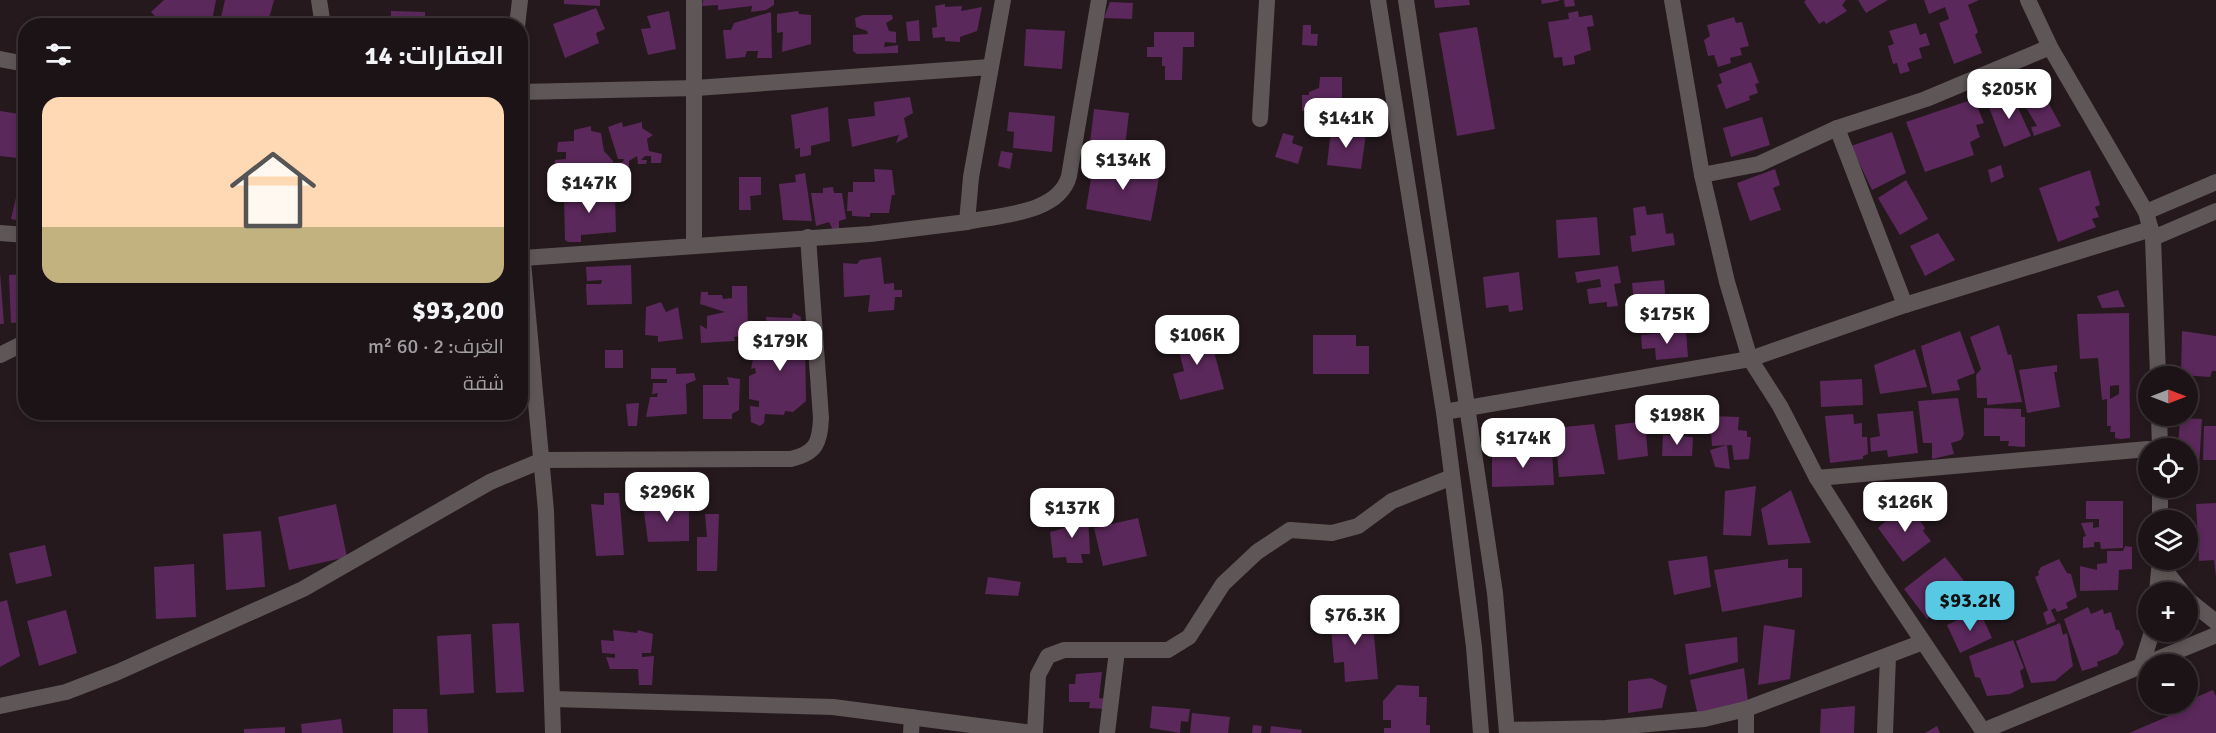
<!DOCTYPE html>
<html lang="ar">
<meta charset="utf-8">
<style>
body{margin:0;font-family:Signika,Cairo,sans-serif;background:#292023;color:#f1f3f6;direction:rtl;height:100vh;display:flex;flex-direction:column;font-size:22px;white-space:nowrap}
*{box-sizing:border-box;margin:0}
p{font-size:20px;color:#a09ea1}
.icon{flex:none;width:33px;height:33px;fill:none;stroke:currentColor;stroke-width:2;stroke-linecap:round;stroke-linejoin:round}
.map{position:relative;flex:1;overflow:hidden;direction:ltr}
.drawer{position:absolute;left:18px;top:18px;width:510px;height:402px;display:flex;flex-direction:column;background:#1c1316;border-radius:24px;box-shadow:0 3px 9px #0003,0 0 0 2px #3a3235;direction:rtl}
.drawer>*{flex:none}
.needle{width:39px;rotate:90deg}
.tools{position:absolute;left:2138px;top:366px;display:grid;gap:12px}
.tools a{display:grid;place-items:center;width:60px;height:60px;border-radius:50%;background:#1c1316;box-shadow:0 3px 9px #0003,0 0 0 2px #3a3235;font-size:30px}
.price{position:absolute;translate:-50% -51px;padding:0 14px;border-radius:12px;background:#fff;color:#222;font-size:20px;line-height:39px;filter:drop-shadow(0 2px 3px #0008)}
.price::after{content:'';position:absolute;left:50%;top:36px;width:18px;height:14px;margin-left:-9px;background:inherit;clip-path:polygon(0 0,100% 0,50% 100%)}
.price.active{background:#58c9e3;color:#111}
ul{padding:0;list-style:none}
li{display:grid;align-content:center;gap:12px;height:318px;padding:0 24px}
li span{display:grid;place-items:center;height:186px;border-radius:18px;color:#555}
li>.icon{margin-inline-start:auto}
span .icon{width:108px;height:108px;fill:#fffc;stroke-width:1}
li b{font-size:26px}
h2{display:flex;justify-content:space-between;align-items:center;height:72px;padding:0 24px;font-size:26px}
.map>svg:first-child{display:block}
.building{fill:#5a285a;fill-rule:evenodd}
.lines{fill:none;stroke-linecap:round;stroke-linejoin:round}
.minor{stroke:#5f5757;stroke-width:16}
.tertiary{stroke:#5f5757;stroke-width:16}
</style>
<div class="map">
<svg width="2216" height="733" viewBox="0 0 2216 733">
<rect width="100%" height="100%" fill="#25191d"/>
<g class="building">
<polygon points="164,0 216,0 211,26 164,26 151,12"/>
<polygon points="225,0 274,0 267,26 219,26"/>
<polygon points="564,0 600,0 600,6 564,4"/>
<polygon points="703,0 774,0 774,5 766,10 751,12 752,6 718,10 718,5 702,6"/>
<polygon points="1434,0 1469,0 1470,5 1435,8"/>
<polygon points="1541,0 1559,0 1559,1 1542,4"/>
<polygon points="1564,0 1574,0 1575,6 1565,7"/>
<polygon points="1806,0 1846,0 1842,5 1847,11 1826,24 1824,21 1819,24 1804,2"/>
<polygon points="1858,0 1888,0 1866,13"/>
<polygon points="1924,0 1979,0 1968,5 1978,32 1975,35 1982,53 1954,64 1939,23 1949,19 1945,7 1929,14"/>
<polygon points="1110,2 1133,3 1132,19 1104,18"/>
<polygon points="945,4 945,7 962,6 961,11 982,7 977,31 960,37 960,42 945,41 945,37 933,38 932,28 937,27 935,6"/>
<polygon points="596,8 605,29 596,33 599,43 565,58 553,24"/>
<polygon points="391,11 425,12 425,26 391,26"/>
<polygon points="669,11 676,49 648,55 641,29 651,28 647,16"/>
<polygon points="798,11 799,14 811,15 811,44 782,52 783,32 777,33 777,14"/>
<polygon points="1578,11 1579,17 1592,15 1594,26 1587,27 1591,50 1574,56 1575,64 1563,66 1562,57 1554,58 1548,22 1569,19 1568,13"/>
<polygon points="771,12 772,58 757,58 758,51 747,51 745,57 726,59 723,30 731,30 734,23"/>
<polygon points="863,15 892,15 893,19 886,23 889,31 896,32 896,43 885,42 884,47 898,45 898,53 857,54 853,51 853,35 868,34 867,31 856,27 855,18"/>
<polygon points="1734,17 1736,23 1742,22 1749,46 1740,48 1742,55 1730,58 1731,63 1718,67 1714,55 1708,56 1704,40 1710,36 1707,25"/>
<polygon points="919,20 920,41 908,41 906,22"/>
<polygon points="1916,23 1920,35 1926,33 1930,45 1919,48 1922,58 1907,63 1910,71 1900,74 1897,63 1893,64 1888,46 1894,44 1889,31"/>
<polygon points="1303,25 1311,25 1311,34 1318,34 1317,46 1302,45"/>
<polygon points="1477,27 1495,129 1457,136 1439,33"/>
<polygon points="1026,29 1065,31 1062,69 1024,66"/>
<polygon points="1154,32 1194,32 1194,47 1183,47 1182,80 1165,80 1165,66 1162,66 1162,57 1147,57 1147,47 1154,47"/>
<polygon points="1751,62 1759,83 1755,84 1758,93 1749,96 1750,100 1726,109 1717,85 1722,83 1719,74"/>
<polygon points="1320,77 1342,77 1342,111 1302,111 1302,95 1309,95 1309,92 1319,88"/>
<polygon points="2033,84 2036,92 2042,91 2061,126 2034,136 2031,127 2037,126 2021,99 2025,97 2021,88"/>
<polygon points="2012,95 2031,136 2004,147 1987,102"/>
<polygon points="910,97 913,113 904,118 908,137 896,143 899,135 852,147 848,119 875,116 874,102"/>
<polygon points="1974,99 1984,123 1976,125 1980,137 1970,142 1974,155 1925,172 1906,122"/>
<polygon points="828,107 830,141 811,146 811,155 800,157 800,148 795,149 791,115"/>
<polygon points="1094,109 1129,113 1125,146 1090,143"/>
<polygon points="0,111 26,115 26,159 0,156"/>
<polygon points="1009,112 1055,116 1052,152 1013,148 1014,132 1007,131"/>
<polygon points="1762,117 1770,145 1731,157 1723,128"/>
<polygon points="622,122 623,127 642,122 642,128 653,135 647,139 649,151 662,154 661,163 651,163 651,156 645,156 641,160 647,160 646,164 638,164 637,156 629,161 629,172 617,171 617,163 623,162 624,159 618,159 608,127"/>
<polygon points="591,126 591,131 601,133 604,151 613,161 614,169 554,175 555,160 566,159 566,152 557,152 558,142 574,141 574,130"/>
<polygon points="1331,130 1366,134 1361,169 1327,165"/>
<polygon points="1892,132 1906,173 1872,190 1851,146"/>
<polygon points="1283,133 1294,136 1292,143 1303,147 1298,164 1275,157"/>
<polygon points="1001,151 1013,153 1010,169 998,166"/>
<polygon points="1094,160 1160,173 1151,221 1086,209"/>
<polygon points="2001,165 2004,177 1991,183 1988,170"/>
<polygon points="874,169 892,170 895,195 892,195 889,213 870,213 870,217 852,216 852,211 847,211 848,192 853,192 853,182 875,182"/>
<polygon points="1775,169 1780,185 1773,188 1781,210 1750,221 1737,183"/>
<polygon points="2090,170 2100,205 2095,207 2099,217 2092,219 2096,227 2058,242 2039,188"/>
<polygon points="22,172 26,173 26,222 11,219"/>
<polygon points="805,173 812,221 783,220 779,184 796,182 795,175"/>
<polygon points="739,177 761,177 761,195 750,196 751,210 739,210"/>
<polygon points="1906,180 1928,219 1900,235 1878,198"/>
<polygon points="586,187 597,187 596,195 615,194 616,232 581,235 581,242 568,242 565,240 564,199 578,198 579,194 566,195 566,191 583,191"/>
<polygon points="833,187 834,193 842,193 846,219 839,221 839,229 833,230 829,222 816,226 811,193 823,193 823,188"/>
<polygon points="1645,206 1647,215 1663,213 1666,234 1673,233 1675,245 1632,252 1630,236 1636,235 1633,208"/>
<polygon points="1597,217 1600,255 1558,258 1556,220"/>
<polygon points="1938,233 1955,260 1925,276 1910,246"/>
<polygon points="881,257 884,284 894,283 894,290 902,290 902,297 895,297 894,310 868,312 870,295 844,297 843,263 857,264 860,260"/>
<polygon points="631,265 632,304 587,305 586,284 601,284 602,280 587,281 586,267"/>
<polygon points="1618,266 1621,283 1614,284 1618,306 1607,307 1607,302 1589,304 1587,289 1601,287 1600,279 1577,283 1575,272"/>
<polygon points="0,272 4,324 0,324"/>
<polygon points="1519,272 1523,310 1509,312 1508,305 1486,308 1483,277"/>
<polygon points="26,274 26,322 11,323 9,275"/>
<polygon points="1664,280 1668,325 1654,326 1653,320 1636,322 1632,283"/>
<polygon points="732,286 747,286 748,335 734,337 735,341 701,343 700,325 707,329 707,316 725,312 700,304 701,292 708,292 708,295 722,295 723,299 732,298"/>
<polygon points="2118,290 2125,307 2102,308 2097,296"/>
<polygon points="661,302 666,312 678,307 683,339 658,342 658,336 645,335 646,307"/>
<polygon points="793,313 801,317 800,337 805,337 806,401 793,412 785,411 784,415 765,414 764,423 760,426 751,422 750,406 759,407 759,401 749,399 749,376 756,373 755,368 751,369 753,359 762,359 764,352 779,353 779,357 791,359 791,349 786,346 772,348 772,340 768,340 766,317 792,318"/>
<path d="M 2129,313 L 2130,438 L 2121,439 L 2115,438 L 2115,432 L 2110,432 L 2111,426 L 2107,426 L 2107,399 L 2102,400 L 2098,358 L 2080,359 L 2077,314 ZM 2119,385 L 2119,394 L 2110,399 L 2110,386 Z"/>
<polygon points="1999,325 2008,355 2011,354 2022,402 1987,405 1987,398 1977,398 1976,375 1981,369 1970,337"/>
<polygon points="1208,329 1224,389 1180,400 1173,374 1184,371 1176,338"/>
<polygon points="1686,331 1688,357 1656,360 1655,348 1642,349 1641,335"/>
<polygon points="1960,331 1975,373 1957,380 1960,390 1932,394 1921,346"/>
<polygon points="2182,331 2216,336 2216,371 2212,371 2210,377 2181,375"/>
<polygon points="1313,335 1356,335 1356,346 1369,346 1369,374 1313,374"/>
<polygon points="1915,349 1927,387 1880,394 1874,365"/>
<rect x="605" y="350" width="18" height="18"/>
<polygon points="2057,365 2057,372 2054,372 2060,407 2027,413 2019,370"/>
<polygon points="651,368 676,368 676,374 694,373 696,380 686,384 687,414 646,417 650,397 657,397 658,393 652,394 653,383 667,383 667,379 651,379"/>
<polygon points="727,377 740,379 739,410 732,414 732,419 703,419 703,385 729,385"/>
<polygon points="1862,379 1863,405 1821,407 1820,381"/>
<polygon points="2187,387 2194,387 2192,398 2187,398"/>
<polygon points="1958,398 1964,434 1961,440 1951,443 1954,454 1932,459 1932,443 1923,443 1918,401"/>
<polygon points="639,403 637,426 628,426 626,404"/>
<polygon points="1984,408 2021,409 2021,417 2025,417 2025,447 2008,446 2009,441 2000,441 2000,436 1984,436"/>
<polygon points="1913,411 1918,453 1888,457 1887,450 1871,452 1870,438 1880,436 1877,414"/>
<polygon points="1853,414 1854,424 1862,423 1862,437 1867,437 1868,454 1863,456 1863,459 1830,463 1825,416"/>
<polygon points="1710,416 1739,417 1738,430 1747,431 1747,437 1751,437 1749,459 1734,460 1732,445 1712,446"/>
<polygon points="2180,418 2202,419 2199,467 2187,466 2187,448 2178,448"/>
<polygon points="1645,421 1648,456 1618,460 1615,425"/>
<polygon points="1594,424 1605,474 1559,477 1555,428"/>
<polygon points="2204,426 2216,426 2216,460 2203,460"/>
<polygon points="1663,435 1693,437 1692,456 1662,456"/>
<polygon points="1727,445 1730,469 1715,467 1710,450"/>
<polygon points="1552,450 1554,485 1492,487 1492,452"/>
<polygon points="1756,486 1751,536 1723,535 1725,491"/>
<polygon points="1791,490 1811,543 1768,545 1761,509"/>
<polygon points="604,493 619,493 624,555 596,556 591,504 604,505"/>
<polygon points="2086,501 2123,501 2123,548 2101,549 2100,542 2094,542 2094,547 2083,548 2083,537 2086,536 2081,523 2093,522 2093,528 2099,527 2099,519 2086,519"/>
<polygon points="2216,503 2216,577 2214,560 2199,561 2196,504"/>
<polygon points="336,504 347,557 289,570 278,517"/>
<polygon points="689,504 689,541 648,542 643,505"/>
<polygon points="1905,504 1914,518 1917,516 1925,528 1923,531 1931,541 1903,562 1878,528"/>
<polygon points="705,514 719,514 717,571 697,571 697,537 707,537"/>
<polygon points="1069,514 1070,517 1088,515 1090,554 1081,554 1083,563 1067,563 1066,557 1053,558 1050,532 1064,528 1059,516"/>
<polygon points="1138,518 1147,556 1103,566 1094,528"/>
<polygon points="261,531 265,587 226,590 223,534"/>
<polygon points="45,545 52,576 16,584 9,553"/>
<polygon points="2125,546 2132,547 2132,569 2119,570 2118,590 2080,591 2080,566 2097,570 2097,564 2107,563 2107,551 2123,551"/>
<polygon points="1707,556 1711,587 1674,595 1668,561"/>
<polygon points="1945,557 1968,586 1927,619 1904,589"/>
<polygon points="1788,559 1788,568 1802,568 1802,597 1722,612 1714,570"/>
<polygon points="2059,559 2067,573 2071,574 2077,597 2066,603 2068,608 2057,612 2055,608 2051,610 2056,621 2047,625 2043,613 2048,610 2035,577 2039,575 2038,572 2041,567"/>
<polygon points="194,564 196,617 156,619 154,567"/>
<polygon points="988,577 1021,582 1018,596 985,594"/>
<polygon points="7,600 20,656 0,667 0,602"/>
<polygon points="2088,607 2091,614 2103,609 2104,614 2111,612 2116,630 2119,630 2124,644 2117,654 2097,662 2098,666 2082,671 2064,619"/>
<polygon points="66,610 77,653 39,666 27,621"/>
<polygon points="1979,610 1992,638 1960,653 1947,625"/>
<polygon points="1372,613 1378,679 1345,682 1344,662 1334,663 1330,617"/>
<polygon points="519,623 524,692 496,693 492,624"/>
<polygon points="2060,623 2063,635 2067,633 2073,666 2055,681 2031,683 2016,641"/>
<polygon points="1764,625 1795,630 1790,679 1758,685"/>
<polygon points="613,630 637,633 638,630 653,634 651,653 642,653 642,657 654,656 652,685 639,685 638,669 610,669 606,657 615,658 615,654 602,653 601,640 614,641"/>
<polygon points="471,634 474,693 440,695 437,636"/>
<polygon points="1737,637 1738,662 1689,675 1685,644"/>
<polygon points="2013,640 2024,668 2020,671 2024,687 2010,694 1987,696 1980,678 1975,677 1969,656"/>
<polygon points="1744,668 1748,702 1698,716 1690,680"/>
<polygon points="1102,672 1099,698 1107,699 1106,709 1089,708 1090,702 1069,702 1069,684 1075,684 1076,674"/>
<polygon points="1651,678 1667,686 1662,708 1628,713 1628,681"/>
<polygon points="1397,685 1419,686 1419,697 1427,697 1426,725 1430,725 1430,733 1384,733 1384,728 1391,728 1391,720 1383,720 1383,701"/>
<polygon points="2213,690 2216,696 2216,733 2129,733 2190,707 2187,701"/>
<polygon points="1152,706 1190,709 1188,722 1181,721 1180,733 1150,728"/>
<polygon points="1855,706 1854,733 1820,733 1821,709"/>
<polygon points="393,709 427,709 428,733 393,733"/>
<polygon points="1192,713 1230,717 1228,733 1190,733"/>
<polygon points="341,719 343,733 302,733 301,724"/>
<polygon points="1253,725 1262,726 1261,733 1252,733"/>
<polygon points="1271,726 1302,730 1301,733 1270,733"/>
<polygon points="1937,726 1940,733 1925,733"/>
<polygon points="285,727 285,733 244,733 244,729"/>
</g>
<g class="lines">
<g class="minor">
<polyline points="319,0 323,26"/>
<polyline points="694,0 694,245"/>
<polyline points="1672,0 1702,175 1727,282 1750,359 1780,406 1817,478 1879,576 1983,731"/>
<polyline points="2028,0 2050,47 2146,212 2153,238 2158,376"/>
<polyline points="517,26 520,0"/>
<polyline points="0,59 26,64"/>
<polyline points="520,92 696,88 990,67"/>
<polyline points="1260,119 1267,0"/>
<polyline points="1837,128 1905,305"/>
<polyline points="1702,175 1759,164 1837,128 1926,99 2050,47"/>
<polyline points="2146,212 2216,182"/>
<path d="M 967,222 C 999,215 1059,214 1069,176 L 1099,0"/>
<polyline points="520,230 546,511 553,733"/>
<polyline points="0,233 26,235"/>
<polyline points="2153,238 2216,211"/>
<polyline points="523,258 870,234 967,222 971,177 1003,0"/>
<polyline points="0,355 26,342"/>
<polyline points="1444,412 1750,359 1905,305 2151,229"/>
<polyline points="2159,416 2160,448"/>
<polyline points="1817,478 2148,449"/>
<polyline points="2160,488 2160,520"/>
<polyline points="2160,564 2182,592"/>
<polyline points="2157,592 2160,560"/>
<polyline points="2187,599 2216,622"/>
<polyline points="2141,667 2152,632"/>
<polyline points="553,699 833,707 1032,733"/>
<path d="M 0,706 L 66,692 L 118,672 L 303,589 L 490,482 L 543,460 L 791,459 C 816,453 820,443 821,418 L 808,237"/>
<polyline points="1507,730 1606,728 1704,719 1746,709 1923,642"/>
<polyline points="911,733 912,717"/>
<polyline points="1035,733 1038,675 1048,656 1064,650 1168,650 1189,637 1223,584 1257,552 1290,530 1332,533 1358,526 1392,501 1452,477"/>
<polyline points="1107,733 1117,651"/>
<polyline points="1746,733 1746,709"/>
<polyline points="1885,733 1888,657"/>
<polyline points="1984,733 1983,731 2216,635"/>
</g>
<g class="tertiary">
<polyline points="1378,0 1444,412 1474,647 1481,733"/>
<polyline points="1406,0 1495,593 1507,733"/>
</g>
</g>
</svg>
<div class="tools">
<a><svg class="needle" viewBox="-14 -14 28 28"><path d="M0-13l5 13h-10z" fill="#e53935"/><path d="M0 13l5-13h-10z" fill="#a09ea1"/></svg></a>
<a><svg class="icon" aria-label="locate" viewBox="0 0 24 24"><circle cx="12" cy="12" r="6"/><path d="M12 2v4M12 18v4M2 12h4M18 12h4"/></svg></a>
<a><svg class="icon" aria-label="layers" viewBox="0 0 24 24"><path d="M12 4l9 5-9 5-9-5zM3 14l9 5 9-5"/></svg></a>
<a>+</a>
<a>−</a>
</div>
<b class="price" style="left:2009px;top:120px">$205K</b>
<b class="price" style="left:1346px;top:149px">$141K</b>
<b class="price" style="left:1123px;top:191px">$134K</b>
<b class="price" style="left:589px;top:214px">$147K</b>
<b class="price" style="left:1667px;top:345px">$175K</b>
<b class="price" style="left:1197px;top:366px">$106K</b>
<b class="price" style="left:780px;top:372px">$179K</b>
<b class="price" style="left:1677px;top:446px">$198K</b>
<b class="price" style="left:1523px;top:469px">$174K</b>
<b class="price" style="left:667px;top:523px">$296K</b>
<b class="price" style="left:1905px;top:533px">$126K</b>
<b class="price" style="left:1072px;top:539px">$137K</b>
<b class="price active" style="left:1970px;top:632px">$93.2K</b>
<b class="price" style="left:1355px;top:646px">$76.3K</b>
<section class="drawer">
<h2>العقارات: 14<svg class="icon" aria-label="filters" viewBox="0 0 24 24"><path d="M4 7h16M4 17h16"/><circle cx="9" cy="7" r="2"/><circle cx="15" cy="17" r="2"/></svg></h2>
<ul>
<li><span style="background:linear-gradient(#ffd9b3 70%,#c2b280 0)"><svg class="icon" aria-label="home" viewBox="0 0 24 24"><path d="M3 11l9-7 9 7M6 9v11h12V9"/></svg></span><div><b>$93,200</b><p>الغرف: 2 · 60 m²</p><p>شقة</p></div></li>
</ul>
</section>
</div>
